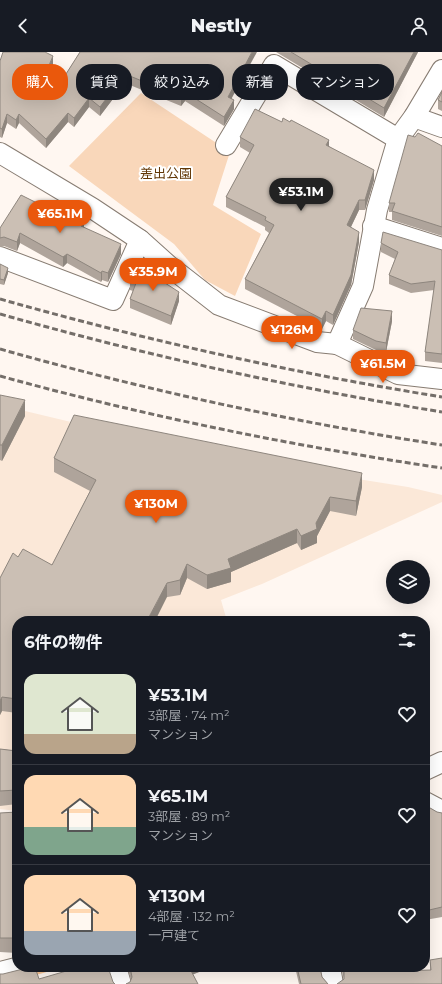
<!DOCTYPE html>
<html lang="ja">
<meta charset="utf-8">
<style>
body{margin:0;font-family:Montserrat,"Noto Sans JP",sans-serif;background:#20242c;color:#f1f3f6;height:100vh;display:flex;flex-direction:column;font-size:15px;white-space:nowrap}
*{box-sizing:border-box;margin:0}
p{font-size:13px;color:#9ea1a6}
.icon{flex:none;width:22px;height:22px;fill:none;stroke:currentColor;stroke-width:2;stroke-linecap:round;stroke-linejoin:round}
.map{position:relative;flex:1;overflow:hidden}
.side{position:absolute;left:12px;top:564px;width:418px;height:356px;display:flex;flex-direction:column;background:#171b24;border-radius:16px;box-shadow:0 4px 16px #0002}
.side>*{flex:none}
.guide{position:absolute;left:12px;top:12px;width:418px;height:36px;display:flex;gap:8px}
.controls{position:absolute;left:386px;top:508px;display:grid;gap:8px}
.controls a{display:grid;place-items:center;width:44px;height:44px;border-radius:50%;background:#171b24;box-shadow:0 4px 16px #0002;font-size:20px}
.price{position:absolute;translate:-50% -34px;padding:0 9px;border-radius:14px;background:#ea580c;color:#fff;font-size:13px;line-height:26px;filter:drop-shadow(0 1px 2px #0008)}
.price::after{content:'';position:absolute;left:50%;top:24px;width:12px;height:9px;margin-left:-6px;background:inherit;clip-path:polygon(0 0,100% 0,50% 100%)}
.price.on{background:#222;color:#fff}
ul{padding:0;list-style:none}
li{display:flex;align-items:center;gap:12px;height:100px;padding:0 12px}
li+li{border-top:1px solid #363941}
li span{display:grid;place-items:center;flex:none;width:112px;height:80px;border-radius:12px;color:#555}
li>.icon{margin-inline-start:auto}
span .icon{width:48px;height:48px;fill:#fffc;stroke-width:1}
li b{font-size:17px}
h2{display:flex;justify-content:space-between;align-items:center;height:48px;padding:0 12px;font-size:17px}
.tag{padding:0 14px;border-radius:16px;background:#171b24;box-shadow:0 4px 16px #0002;font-size:14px;line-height:36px}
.tag.on{background:#ea580c;color:#fff}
header{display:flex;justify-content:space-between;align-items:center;height:52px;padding:0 12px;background:#171b24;font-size:18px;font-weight:800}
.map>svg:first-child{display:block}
.built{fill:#fbe8d8}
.green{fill:#f9d7ba}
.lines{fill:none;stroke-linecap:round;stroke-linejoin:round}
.stream{stroke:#f8c393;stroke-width:7}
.minor-casing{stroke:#877c72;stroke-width:22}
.minor{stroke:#fff;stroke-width:20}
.rail{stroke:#746e69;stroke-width:3;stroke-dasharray:6 3;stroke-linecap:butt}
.wall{fill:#afa49b}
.shaded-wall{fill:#8e867e}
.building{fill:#cbbfb4;stroke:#8e867e}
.labels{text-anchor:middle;stroke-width:4;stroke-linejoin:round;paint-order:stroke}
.park-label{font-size:13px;fill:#623807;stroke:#fff}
</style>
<header><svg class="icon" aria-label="back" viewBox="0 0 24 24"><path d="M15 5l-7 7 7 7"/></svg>Nestly<svg class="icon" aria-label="person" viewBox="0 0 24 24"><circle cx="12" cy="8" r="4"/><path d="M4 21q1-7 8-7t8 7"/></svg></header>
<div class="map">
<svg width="442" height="932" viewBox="0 0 442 932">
<rect width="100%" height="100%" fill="#fff7f1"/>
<polygon class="built" points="0,353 213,404 408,435 442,443 442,450 262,532 221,548 227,569 17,569 17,759 0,757"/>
<polygon class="green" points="141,41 230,100 213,153 261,182 235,244 205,228 174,192 69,114"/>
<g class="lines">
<polyline class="stream" points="27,922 52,915"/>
<defs>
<g id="minor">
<polyline points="414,65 442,75"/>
<polyline points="226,93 274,13 398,87"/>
<polyline points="0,101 92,156 140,188 169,214 219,253 317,290 337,292 363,234 377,158 398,87 414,65 442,18"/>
<polyline points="373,174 442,196"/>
<polyline points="0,205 113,248 140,188"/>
<polyline points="337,292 398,322 442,327"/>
<polyline points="425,718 442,710"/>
<polyline points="425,750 442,759"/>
<polyline points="116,915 121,932"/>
<polyline points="330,915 333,932"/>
<polyline points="0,920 20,915"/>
</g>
</defs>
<use href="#minor" class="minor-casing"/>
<use href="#minor" class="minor"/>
<g class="rail">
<path d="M 0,247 C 145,288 293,321 442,345"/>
<path d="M 0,262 C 145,303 293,336 442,360"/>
<path d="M 0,297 C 145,338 293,370 442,393"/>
<path d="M 0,324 C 145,364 293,394 442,416"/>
</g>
</g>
<g class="wall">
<polygon points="80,0 232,46 234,57 224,74 185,49 181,54 125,31 100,64 89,55 74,75 68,70 46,96 19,71 16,77 7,71 2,86 0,85 0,9 53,13 48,27 59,33"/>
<polygon points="276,0 418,0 384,65"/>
<polygon points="442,40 442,59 438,57 438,48"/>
<polygon points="240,85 329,94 374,128 365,158 359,158 351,175 359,190 351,233 333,273 326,269 322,277 245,237 245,227 269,181 265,178 265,175 226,155 226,145 250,101 240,95"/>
<polygon points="442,94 442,184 392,168 392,160 389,160 389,151"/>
<polygon points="84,175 121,202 108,230 102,228 101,230 67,211 63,215 20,191 17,199 4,194 0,195 0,176"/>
<polygon points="381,191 442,198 442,311 425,309 425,300 434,238 411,241 389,232 389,223 395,207 381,200"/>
<polygon points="0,212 8,221 4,233 0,232"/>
<polygon points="130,229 179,249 171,273 130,256 130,247 133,239 130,238"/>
<polygon points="392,269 386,300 376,298 353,287 353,278"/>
<polygon points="0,343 25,364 2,409 0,408"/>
<polygon points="54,406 362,435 356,464 330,459 317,484 317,491 301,498 297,491 231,520 231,530 207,537 187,526 180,543 17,569 17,661 2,659 0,663 0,526 18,505 52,513 90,439 54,420"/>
<polygon points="0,697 17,699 17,752 0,754"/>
<polygon points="425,753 437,760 442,761 442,865 425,868"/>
<polygon points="17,760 17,901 0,900 0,761"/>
<polygon points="430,908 442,932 344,927 341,915 384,915 395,919 430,918"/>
<polygon points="127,915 207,915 207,917 193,922 130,930 131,928"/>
<polygon points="295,915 320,915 322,925 328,932 299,932"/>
</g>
<g class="shaded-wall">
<polygon points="252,0 257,0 228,53 228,45"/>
<polygon points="414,0 418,0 384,65 384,56"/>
<polygon points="53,4 53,13 44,34 44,25"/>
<polygon points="125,22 125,31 100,64 100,55"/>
<polygon points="185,40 185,49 181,54 181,45"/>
<polygon points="89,46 89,55 74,75 74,66"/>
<polygon points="234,48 234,57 224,74 224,65"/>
<polygon points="68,61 68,70 46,96 46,87"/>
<polygon points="7,62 7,71 2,86 2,77"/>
<polygon points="19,62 19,71 16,77 16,68"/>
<polygon points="329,88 329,98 326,93"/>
<polygon points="374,118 374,128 365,158 365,148"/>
<polygon points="359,148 359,158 347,183 347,173"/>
<polygon points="84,168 84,177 81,174"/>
<polygon points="359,180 359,190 351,233 333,273 333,263"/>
<polygon points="20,181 20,191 17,199 17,190"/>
<polygon points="121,192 121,202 108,230 108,221"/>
<polygon points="67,202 67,211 63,215 63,205"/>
<polygon points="8,216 8,221 4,233 4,228"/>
<polygon points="102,219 102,228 101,230 101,221"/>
<polygon points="179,240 179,249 171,273 171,264"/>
<polygon points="326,259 326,269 322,277 322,267"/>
<polygon points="392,259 392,269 386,300 386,291"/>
<polygon points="25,348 25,364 2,409 2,393"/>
<polygon points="362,421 362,435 356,464 356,449"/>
<polygon points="330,445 330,459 317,484 317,491 301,498 301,484 316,471"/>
<polygon points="297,477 297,491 231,520 231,530 207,537 207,523 228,507"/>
<polygon points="187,512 187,526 180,543 180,528"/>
<polygon points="167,531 167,545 155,569 149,569 149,565"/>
<polygon points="2,645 2,659 0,663 0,649"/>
<polygon points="189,915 207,915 207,917 189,924"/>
</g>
<g class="building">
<polygon points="3,0 45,0 53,4 44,25 59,33 80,0 252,0 228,45 234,48 224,65 185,40 181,45 125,22 100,55 89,46 74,66 68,61 46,87 19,62 16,68 7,62 2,77 0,76 0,9"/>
<polygon points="291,0 414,0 384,56"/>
<polygon points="442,40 442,50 438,48"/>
<polygon points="255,57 282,70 283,66 290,70 291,68 329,88 326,93 374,118 365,148 359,148 347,173 359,180 351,223 333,263 326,259 322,267 245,227 274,173 265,168 266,165 226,145 254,93 240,85"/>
<polygon points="418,81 442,94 442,175 392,159 395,151 389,151 408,83 415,85"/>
<polygon points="21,143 59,162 63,155 84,168 81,174 121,192 108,221 102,219 101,221 67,202 63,205 20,181 17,190 4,185 0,186 0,176"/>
<polygon points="383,180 442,198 442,302 425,300 435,229 411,232 389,223 398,200 381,191"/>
<polygon points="0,212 8,216 4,228 0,227"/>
<polygon points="137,213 179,240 171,264 130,247 136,231 130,229"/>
<polygon points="361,256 392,259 386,291 376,289 353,278"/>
<polygon points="0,343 25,348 2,393 0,393"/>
<polygon points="74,363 362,421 356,449 330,445 316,471 317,477 301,484 297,477 228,507 231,516 207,523 187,512 180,528 167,531 149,565 152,566 150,569 17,569 17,647 2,645 0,649 0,526 13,501 18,505 23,497 52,513 96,428 54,406"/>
<polygon points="0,697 17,699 17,738 0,739"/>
<polygon points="425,753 437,760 442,761 442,855 425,859"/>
<polygon points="17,760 17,886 0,886 0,761"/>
<polygon points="442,906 442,932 337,932 344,927 344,920 343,915 393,915 395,919 431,918 430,908"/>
<polygon points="25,915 35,915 39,927 80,915 108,915 113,930 115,932 0,932 0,922 3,922 23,917"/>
<polygon points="130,915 189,915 198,932 126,932 130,930 132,925"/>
<polygon points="297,915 320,915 322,925 328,932 301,932"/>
</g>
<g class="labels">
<g class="park-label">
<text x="166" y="126">差出公園</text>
</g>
</g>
</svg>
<div class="controls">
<a><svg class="icon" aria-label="layers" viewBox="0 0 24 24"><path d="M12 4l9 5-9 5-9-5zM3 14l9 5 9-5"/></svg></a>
</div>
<b class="price on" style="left:301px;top:160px">¥53.1M</b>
<b class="price" style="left:60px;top:182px">¥65.1M</b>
<b class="price" style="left:153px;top:240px">¥35.9M</b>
<b class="price" style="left:292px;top:298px">¥126M</b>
<b class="price" style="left:383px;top:332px">¥61.5M</b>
<b class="price" style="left:156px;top:472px">¥130M</b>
<div class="guide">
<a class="tag on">購入</a>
<a class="tag">賃貸</a>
<a class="tag">絞り込み</a>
<a class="tag">新着</a>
<a class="tag">マンション</a>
</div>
<section class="side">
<h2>6件の物件<svg class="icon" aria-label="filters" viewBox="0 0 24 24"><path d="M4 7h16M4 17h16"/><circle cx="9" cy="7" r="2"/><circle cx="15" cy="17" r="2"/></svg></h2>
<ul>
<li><span style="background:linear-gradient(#dfe7d0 75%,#b9a48a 0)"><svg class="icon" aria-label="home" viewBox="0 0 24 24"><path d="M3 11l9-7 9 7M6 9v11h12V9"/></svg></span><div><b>¥53.1M</b><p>3部屋 · 74 m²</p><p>マンション</p></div><svg class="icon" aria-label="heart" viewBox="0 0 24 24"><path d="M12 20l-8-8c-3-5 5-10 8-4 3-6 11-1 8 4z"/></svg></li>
<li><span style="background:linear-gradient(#ffd9b3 65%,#7fa58c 0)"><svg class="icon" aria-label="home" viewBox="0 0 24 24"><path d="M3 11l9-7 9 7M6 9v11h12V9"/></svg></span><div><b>¥65.1M</b><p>3部屋 · 89 m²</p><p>マンション</p></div><svg class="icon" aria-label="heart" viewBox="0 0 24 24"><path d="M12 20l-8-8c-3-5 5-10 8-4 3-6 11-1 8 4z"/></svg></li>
<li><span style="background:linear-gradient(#ffd9b3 70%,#9aa5b1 0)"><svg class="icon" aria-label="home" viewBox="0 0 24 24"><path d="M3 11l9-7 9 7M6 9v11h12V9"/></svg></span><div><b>¥130M</b><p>4部屋 · 132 m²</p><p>一戸建て</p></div><svg class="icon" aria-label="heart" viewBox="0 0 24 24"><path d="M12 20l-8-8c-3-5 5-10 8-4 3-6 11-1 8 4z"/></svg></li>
</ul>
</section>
</div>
